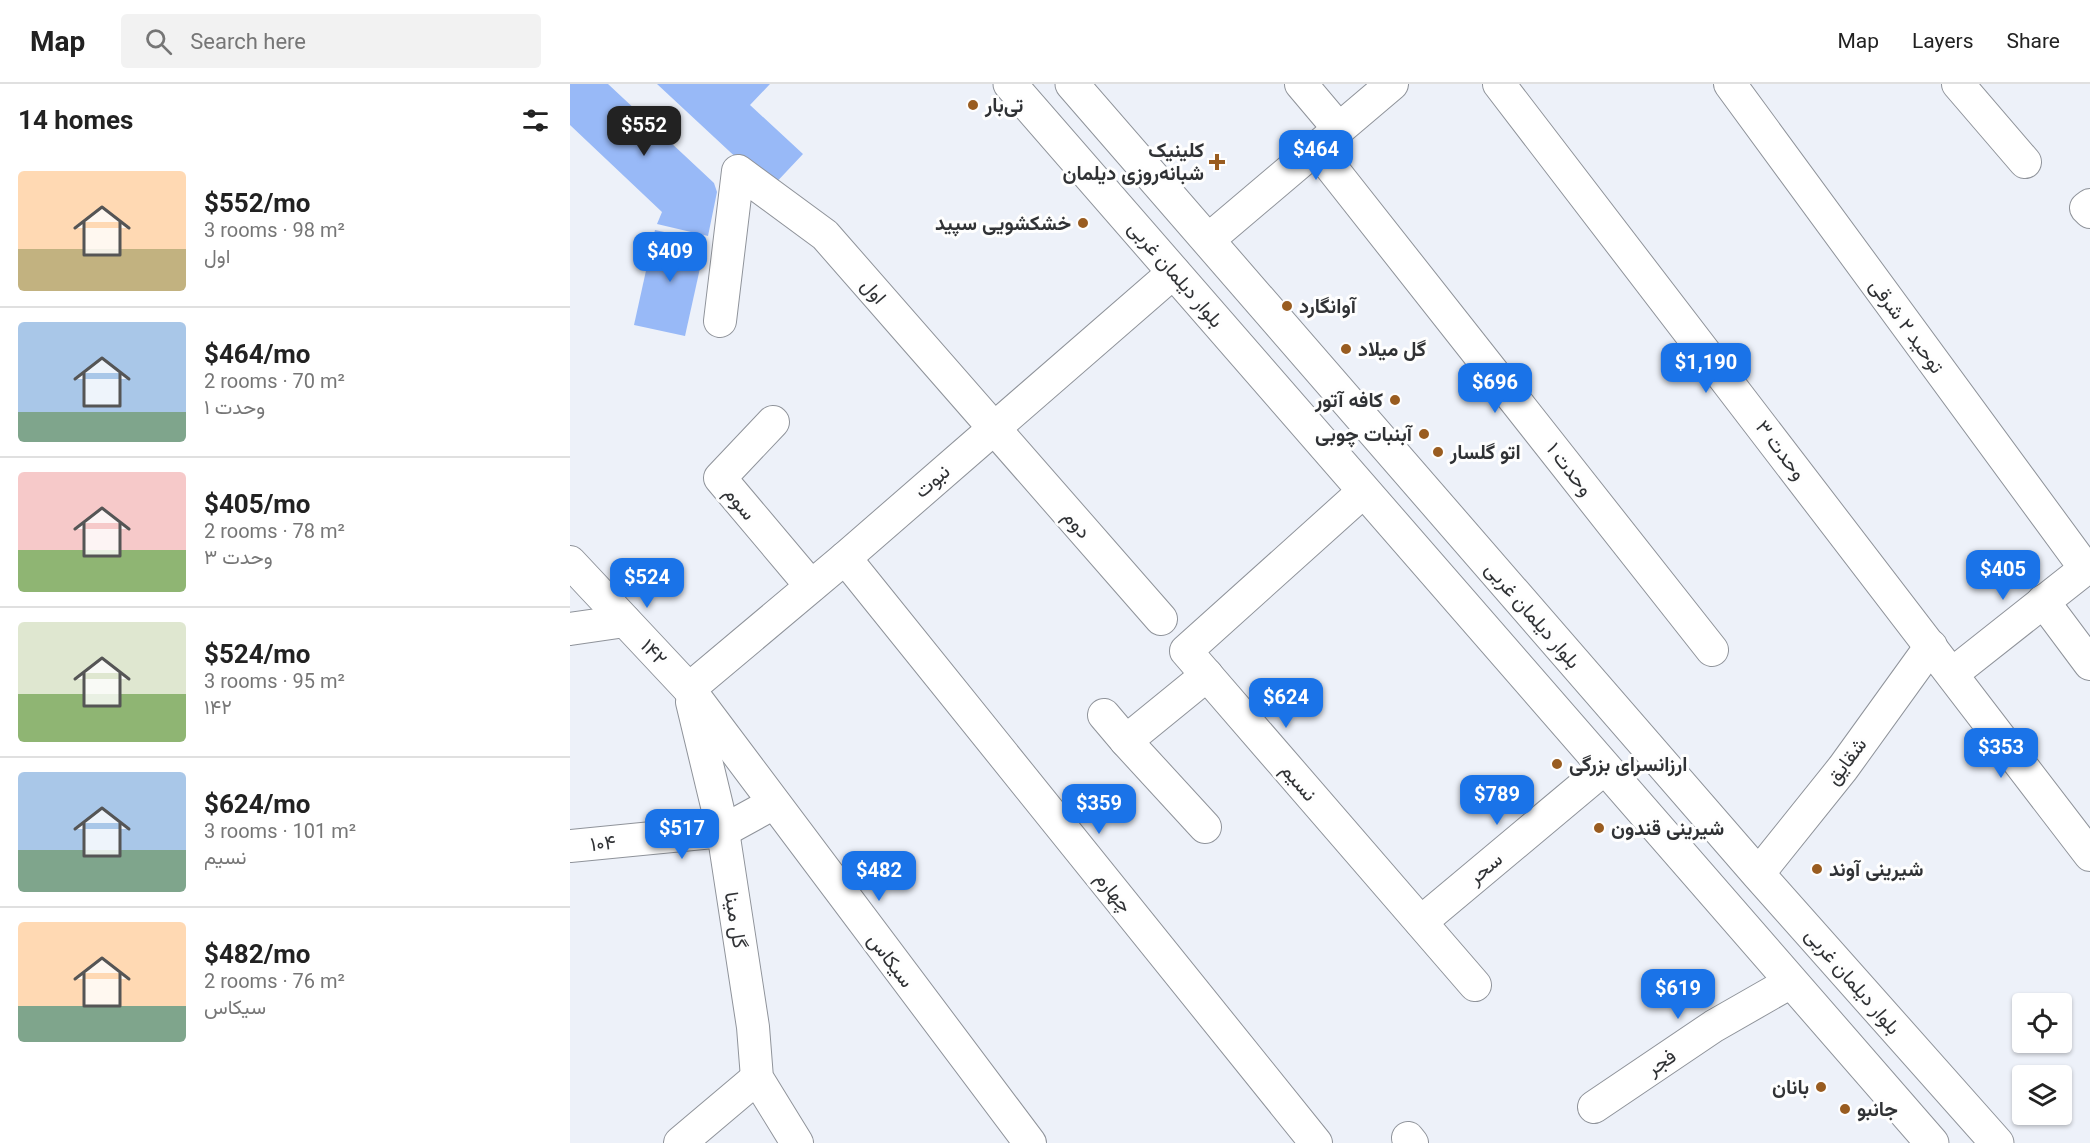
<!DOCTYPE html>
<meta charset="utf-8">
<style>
body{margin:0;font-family:Roboto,Vazirmatn,sans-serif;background:#f2f2f2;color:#222;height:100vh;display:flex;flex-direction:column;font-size:22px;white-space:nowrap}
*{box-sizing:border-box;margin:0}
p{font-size:20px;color:#767676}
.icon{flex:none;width:33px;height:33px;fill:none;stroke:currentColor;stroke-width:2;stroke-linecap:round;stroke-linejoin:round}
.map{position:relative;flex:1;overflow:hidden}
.side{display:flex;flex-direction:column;background:#fff;width:570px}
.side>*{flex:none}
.fabs{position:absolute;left:1442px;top:909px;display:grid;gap:12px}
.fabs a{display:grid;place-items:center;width:60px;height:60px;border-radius:6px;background:#fff;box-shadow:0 2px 4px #0004;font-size:30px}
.price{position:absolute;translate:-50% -51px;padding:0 14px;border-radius:12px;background:#1a73e8;color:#fff;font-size:20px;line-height:39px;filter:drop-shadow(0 2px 3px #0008)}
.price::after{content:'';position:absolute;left:50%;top:36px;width:18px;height:14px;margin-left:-9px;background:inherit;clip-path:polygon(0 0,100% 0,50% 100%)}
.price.selected{background:#222;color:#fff}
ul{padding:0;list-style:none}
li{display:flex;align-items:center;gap:18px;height:150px;padding:0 18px}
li+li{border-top:2px solid #e0e0e0}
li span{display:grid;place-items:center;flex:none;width:168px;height:120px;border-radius:6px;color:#555}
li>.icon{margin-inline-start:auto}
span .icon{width:72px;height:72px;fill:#fffc;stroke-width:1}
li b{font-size:26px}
h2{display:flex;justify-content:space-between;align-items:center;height:72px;padding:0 18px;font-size:26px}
header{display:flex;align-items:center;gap:36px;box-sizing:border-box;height:84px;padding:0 30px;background:#fff;border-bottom:2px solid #e0e0e0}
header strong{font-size:28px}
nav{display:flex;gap:33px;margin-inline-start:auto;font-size:21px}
.search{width:420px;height:54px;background:#f2f2f2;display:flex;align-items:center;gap:15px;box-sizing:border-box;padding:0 21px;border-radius:6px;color:#767676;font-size:22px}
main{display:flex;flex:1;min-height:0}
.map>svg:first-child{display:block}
.building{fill:#98b9f7}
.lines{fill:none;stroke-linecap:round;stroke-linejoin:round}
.minor-casing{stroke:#8f939a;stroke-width:34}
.major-casing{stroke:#8f939a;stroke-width:35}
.minor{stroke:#fff;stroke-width:32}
.major{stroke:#fff;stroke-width:33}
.poi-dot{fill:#995c20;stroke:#fefefe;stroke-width:2}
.labels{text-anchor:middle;stroke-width:6;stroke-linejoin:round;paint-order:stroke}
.poi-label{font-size:20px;font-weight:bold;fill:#303235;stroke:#fefefe;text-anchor:start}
.street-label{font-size:20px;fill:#303235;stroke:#fefefe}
</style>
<header>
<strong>Map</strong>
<div class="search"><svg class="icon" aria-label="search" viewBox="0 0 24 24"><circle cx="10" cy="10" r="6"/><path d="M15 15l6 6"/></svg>Search here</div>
<nav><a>Map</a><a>Layers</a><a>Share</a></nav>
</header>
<main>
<section class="side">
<h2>14 homes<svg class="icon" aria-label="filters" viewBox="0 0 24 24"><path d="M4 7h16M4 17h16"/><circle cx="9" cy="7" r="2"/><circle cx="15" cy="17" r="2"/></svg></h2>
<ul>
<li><span style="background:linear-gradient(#ffd9b3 65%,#c2b280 0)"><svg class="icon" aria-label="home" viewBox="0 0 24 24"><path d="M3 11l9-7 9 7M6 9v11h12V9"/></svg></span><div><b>$552/mo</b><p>3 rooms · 98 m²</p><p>اول</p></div></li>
<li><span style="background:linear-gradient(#a9c7e8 75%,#7fa58c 0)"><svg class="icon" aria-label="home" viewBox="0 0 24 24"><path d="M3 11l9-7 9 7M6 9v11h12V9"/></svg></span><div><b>$464/mo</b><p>2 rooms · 70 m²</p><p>وحدت ۱</p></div></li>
<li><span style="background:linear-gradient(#f6c9c9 65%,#8fb573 0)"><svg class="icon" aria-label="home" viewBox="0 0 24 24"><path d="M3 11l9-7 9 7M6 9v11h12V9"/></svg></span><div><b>$405/mo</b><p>2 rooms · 78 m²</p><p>وحدت ۳</p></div></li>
<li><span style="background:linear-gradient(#dfe7d0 60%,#8fb573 0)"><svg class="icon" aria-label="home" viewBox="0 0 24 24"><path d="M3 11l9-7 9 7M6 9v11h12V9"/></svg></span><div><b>$524/mo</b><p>3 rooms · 95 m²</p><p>۱۴۲</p></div></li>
<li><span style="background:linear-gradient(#a9c7e8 65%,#7fa58c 0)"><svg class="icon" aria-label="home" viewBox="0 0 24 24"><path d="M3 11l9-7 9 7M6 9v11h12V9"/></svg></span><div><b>$624/mo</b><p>3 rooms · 101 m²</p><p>نسیم</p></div></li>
<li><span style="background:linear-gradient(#ffd9b3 70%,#7fa58c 0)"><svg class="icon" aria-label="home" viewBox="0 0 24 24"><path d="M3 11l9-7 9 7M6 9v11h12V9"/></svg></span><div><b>$482/mo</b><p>2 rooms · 76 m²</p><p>سیکاس</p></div></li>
</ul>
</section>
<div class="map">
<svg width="1520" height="1059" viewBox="0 0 1520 1059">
<rect width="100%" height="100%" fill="#edf1f9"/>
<g class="building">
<polygon points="0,0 38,0 144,99 147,108 138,152 87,140 92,128 0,41"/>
<polygon points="87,0 200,0 180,21 233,70 200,105"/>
<polygon points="85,146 136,157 115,252 64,241"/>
</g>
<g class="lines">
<defs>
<g id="minor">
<polyline points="731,0 769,45"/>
<polyline points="929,0 1520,771"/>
<polyline points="1160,0 1515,484"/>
<polyline points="1388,0 1455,78"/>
<polyline points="746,64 1142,566"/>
<polyline points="1520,121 1516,124 1520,128"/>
<polyline points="638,156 822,0"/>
<polyline points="150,237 168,87 255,151 591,535"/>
<polyline points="203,338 150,394 241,502"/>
<polyline points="794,407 616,567 905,901"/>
<polyline points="275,474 746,1059"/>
<polyline points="0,478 119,605 460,1059"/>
<polyline points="1473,517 1520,580"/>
<polyline points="0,545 55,537"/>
<polyline points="1382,590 1520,481"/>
<polyline points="119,605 275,474 604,188"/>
<polyline points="122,618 153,747 183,943 187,994 227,1059"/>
<polyline points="534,631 556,657 635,743"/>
<polyline points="556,657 637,591"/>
<polyline points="0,762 153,747 204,719"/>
<polyline points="1188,790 1273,684 1361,562"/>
<polyline points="851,838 1035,684"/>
<polyline points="1024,1023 1144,942 1221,898"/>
<polyline points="838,1054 842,1059"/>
<polyline points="110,1059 187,994"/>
</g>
<g id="major">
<polyline points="440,0 1362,1059"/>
<polyline points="502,0 1188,790 1427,1059"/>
</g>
</defs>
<use href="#minor" class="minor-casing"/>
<use href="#major" class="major-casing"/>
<use href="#minor" class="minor"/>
<use href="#major" class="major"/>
</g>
<g class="poi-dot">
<circle cx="403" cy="21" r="6"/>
<path d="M644 69h6v6h6v6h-6v6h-6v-6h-6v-6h6z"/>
<circle cx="513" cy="139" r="6"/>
<circle cx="717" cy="222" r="6"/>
<circle cx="776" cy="265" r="6"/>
<circle cx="825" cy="316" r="6"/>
<circle cx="854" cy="350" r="6"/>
<circle cx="868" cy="368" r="6"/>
<circle cx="987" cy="680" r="6"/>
<circle cx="1029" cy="744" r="6"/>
<circle cx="1247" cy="785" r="6"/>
<circle cx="1251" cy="1003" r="6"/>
<circle cx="1275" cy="1025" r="6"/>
</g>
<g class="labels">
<g class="poi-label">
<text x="415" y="28">تی‌بار</text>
<text x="634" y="73" text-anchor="end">کلینیک<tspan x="634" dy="23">شبانه‌روزی دیلمان</tspan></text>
<text x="501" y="146" text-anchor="end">خشکشویی سپید</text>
<text x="729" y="229">آوانگارد</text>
<text x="788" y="272">گل میلاد</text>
<text x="813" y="323" text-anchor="end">کافه آتور</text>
<text x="842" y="357" text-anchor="end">آبنبات چوبی</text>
<text x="880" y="375">اتو گلسار</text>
<text x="999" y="687">ارزانسرای بزرگی</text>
<text x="1041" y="751">شیرینی قندون</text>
<text x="1259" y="792">شیرینی آوند</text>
<text x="1239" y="1010" text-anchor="end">بانان</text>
<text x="1287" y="1032">جانبو</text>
</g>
<g class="street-label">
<text transform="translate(606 190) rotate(49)" y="7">بلوار دیلمان غربی</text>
<text transform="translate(304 207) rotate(49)" y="7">اول</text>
<text transform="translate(1337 242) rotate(54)" y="7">توحید ۲ شرقی</text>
<text transform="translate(1211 366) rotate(53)" y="7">وحدت ۳</text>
<text transform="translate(1000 385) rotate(52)" y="7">وحدت ۱</text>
<text transform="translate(362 397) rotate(-41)" y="7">نبوت</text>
<text transform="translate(170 419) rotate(50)" y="7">سوم</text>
<text transform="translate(507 440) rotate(49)" y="7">دوم</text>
<text transform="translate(963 531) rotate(49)" y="7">بلوار دیلمان غربی</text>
<text transform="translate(84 568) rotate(47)" y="7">۱۴۲</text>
<text transform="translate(1276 677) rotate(-53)" y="7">شقایق</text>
<text transform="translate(729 698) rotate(49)" y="7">نسیم</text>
<text transform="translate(33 759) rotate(-6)" y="7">۱۰۴</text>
<text transform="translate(915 784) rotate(-40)" y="7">سحر</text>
<text transform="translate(544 808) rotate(51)" y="7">چهارم</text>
<text transform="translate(166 836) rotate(81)" y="7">گل مینا</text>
<text transform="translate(321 876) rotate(53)" y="7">سیکاس</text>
<text transform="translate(1283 897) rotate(49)" y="7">بلوار دیلمان غربی</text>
<text transform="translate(1091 978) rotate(-34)" y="7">فجر</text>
</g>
</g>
</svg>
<div class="fabs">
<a><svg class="icon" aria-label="locate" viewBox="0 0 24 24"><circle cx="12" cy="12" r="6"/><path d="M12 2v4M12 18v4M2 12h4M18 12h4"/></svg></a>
<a><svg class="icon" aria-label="layers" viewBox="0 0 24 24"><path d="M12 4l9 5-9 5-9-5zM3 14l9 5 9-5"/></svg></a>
</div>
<b class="price selected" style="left:74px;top:73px">$552</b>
<b class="price" style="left:746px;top:97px">$464</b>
<b class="price" style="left:100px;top:199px">$409</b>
<b class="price" style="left:1136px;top:310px">$1,190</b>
<b class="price" style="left:925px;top:330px">$696</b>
<b class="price" style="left:1433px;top:517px">$405</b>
<b class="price" style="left:77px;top:525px">$524</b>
<b class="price" style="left:716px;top:645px">$624</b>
<b class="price" style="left:1431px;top:695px">$353</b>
<b class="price" style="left:927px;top:742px">$789</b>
<b class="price" style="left:529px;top:751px">$359</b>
<b class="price" style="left:112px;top:776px">$517</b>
<b class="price" style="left:309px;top:818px">$482</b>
<b class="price" style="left:1108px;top:936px">$619</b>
</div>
</main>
